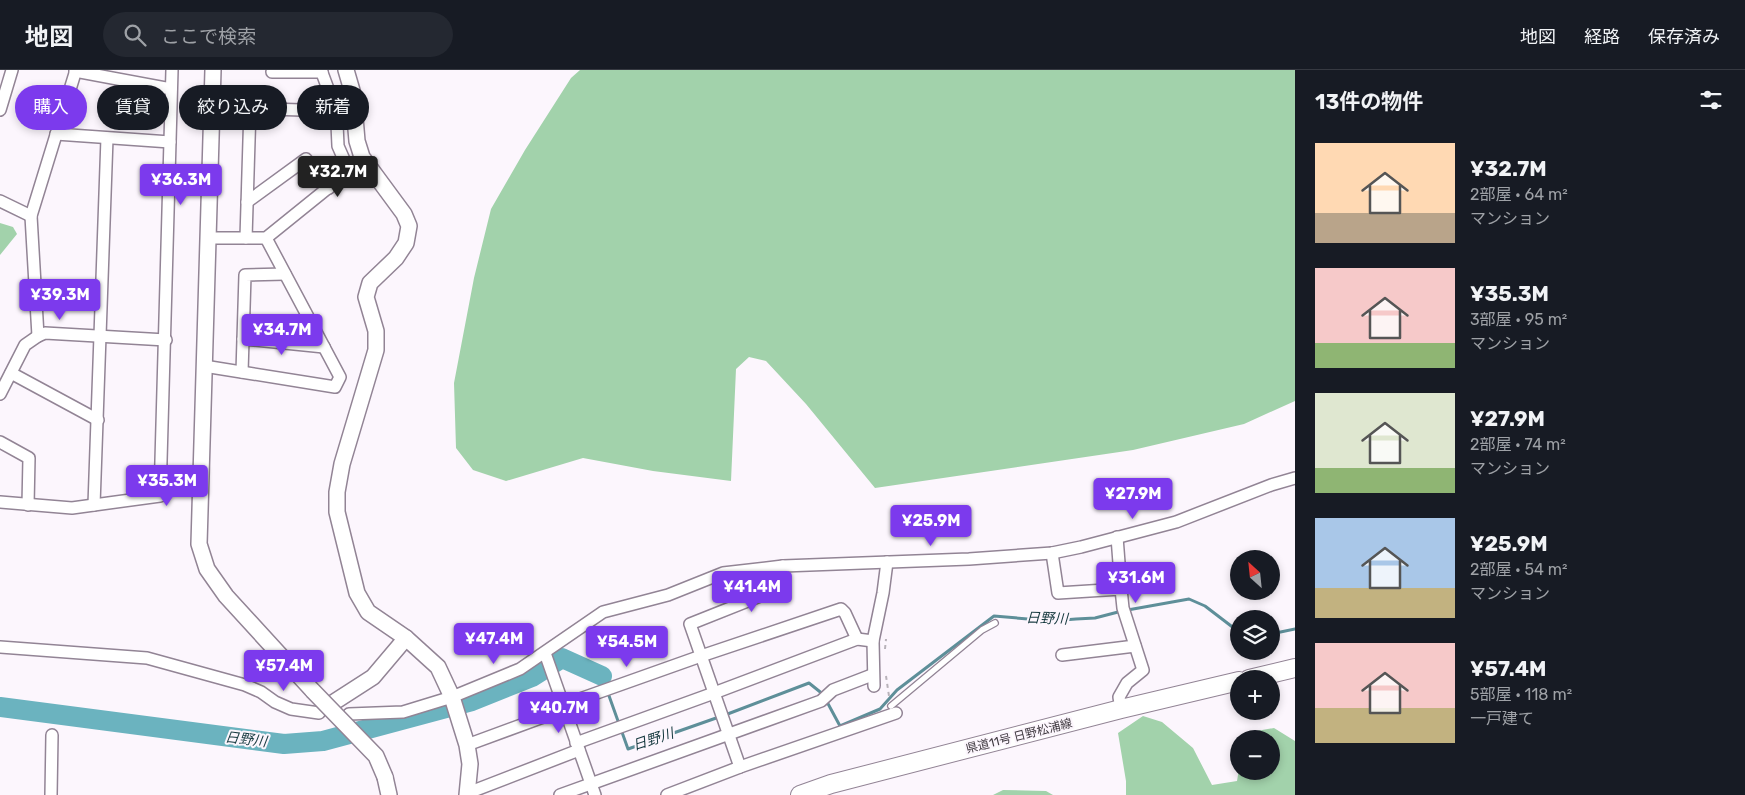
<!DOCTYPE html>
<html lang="ja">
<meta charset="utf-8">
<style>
body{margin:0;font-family:Rubik,"Noto Sans JP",sans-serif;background:#242831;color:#f1f3f6;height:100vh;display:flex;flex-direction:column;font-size:19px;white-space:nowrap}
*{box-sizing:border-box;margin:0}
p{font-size:16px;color:#9ea1a6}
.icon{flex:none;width:28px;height:28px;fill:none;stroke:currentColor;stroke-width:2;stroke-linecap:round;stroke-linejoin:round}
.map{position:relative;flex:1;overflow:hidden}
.details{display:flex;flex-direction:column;background:#171b24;width:450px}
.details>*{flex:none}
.banner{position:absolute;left:15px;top:15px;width:475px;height:45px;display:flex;gap:10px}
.needle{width:32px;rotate:333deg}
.controls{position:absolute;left:1230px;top:480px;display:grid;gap:10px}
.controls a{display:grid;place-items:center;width:50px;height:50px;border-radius:50%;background:#171b24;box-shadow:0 2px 8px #0003;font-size:25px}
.price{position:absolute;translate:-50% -42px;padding:0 11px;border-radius:5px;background:#7c3aed;color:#fff;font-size:16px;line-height:32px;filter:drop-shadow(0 1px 2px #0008)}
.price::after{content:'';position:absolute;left:50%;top:30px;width:15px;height:11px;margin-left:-8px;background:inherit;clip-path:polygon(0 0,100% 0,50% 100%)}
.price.current{background:#222;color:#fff}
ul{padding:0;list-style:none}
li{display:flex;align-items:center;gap:15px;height:125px;padding:0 20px}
li span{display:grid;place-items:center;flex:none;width:140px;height:100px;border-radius:0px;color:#555}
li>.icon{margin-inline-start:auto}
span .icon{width:60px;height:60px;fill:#fffc;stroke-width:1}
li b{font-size:21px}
h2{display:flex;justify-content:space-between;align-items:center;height:60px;padding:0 20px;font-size:21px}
.chip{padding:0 18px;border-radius:22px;background:#171b24;box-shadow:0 2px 8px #0003;font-size:18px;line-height:45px}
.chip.current{background:#7c3aed;color:#fff}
header{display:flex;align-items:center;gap:30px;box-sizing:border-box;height:70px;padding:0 25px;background:#171b24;border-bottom:1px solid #363941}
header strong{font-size:24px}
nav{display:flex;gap:28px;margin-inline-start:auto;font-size:18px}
.search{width:350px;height:45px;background:#242831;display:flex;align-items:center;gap:12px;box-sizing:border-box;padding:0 18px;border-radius:28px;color:#9ea1a6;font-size:19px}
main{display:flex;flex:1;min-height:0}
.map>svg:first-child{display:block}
.forest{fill:#a2d2ab}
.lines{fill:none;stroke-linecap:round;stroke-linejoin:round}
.stream{stroke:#5e8f99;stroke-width:3}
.river{stroke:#6bb3bf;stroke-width:20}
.lane-casing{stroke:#928495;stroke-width:8}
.street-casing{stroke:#928495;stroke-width:14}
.secondary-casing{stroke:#928495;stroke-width:18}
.primary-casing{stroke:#928495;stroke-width:20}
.path{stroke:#b8b2b9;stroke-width:2;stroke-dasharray:4 4;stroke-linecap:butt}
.lane{stroke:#fff;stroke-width:5.5}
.street{stroke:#fff;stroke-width:11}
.secondary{stroke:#fff;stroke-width:15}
.primary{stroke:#fff;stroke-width:18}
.secondary-bridge-casing{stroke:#928495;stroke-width:18;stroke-linecap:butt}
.secondary-bridge{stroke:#fff;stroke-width:15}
.labels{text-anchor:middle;stroke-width:4;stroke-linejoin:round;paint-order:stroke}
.street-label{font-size:12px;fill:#403a41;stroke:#fcf6fd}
.water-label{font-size:14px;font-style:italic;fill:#15383e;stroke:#fcf6fd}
</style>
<header>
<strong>地図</strong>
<div class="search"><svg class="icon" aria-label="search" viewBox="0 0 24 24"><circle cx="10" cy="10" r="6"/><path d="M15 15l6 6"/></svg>ここで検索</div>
<nav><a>地図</a><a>経路</a><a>保存済み</a></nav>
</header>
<main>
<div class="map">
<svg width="1295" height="725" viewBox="0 0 1295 725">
<rect width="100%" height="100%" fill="#fcf6fd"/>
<g class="forest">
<polygon points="580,0 1295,0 1295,331 1244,354 1133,380 875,418 806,334 766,291 749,287 736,299 731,411 653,401 583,388 506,411 473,400 456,378 454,313 474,208 491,139 525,80 571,8"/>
<polygon points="0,153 13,157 17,164 0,185"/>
<polygon points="1143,646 1162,652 1193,678 1212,715 1237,711 1239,699 1239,701 1271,701 1271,669 1247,669 1251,662 1274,658 1295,671 1295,725 1126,725 1126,711 1118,663"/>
<polygon points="1003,720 1046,721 1053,725 993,725"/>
</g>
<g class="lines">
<g class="stream">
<polyline points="1271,564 1295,559"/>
<polyline points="602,606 606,617"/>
<polyline points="608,623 628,679 719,647"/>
<polyline points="826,630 840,656 880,639 897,620 994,546 1051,551 1076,549 1095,548 1122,541 1189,529 1205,536 1239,562"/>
<polyline points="725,645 809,613 824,625"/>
</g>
<polyline class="river" points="0,637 284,674 323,671 472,631 532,607 562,588 602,606"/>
<defs>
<polyline id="lane" points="891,636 982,560 995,553"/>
<g id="street">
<polyline points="75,1 171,19"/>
<polyline points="272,2 322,2"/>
<polyline points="212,37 333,41"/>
<polyline points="0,40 12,0"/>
<polyline points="56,64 170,72"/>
<polyline points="0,131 31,146"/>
<polyline points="247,132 306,89 329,118"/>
<polyline points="208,168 266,168 349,101 338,76 337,54 331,27 321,0"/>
<polyline points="246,168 250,38"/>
<polyline points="38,266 31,146 76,0"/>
<polyline points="243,269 324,277"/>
<polyline points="204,296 335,317 340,307 266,168"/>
<polyline points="242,302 245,205 285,204"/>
<polyline points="11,303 98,350"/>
<polyline points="0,324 25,275 38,266 45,263 166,270"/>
<polyline points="0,372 29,388 28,435"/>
<polyline points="0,432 72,438 160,426 172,0"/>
<polyline points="94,435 107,68"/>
<polyline points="1117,467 1121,519"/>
<polyline points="1052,483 1058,523 1121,519 1123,538 1143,600 1127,613 1119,627 1121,639"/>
<polyline points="0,577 147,588 245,615 261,622 275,632 291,639 319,643"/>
<polyline points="545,583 595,725"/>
<polyline points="1062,585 1135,576"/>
<polyline points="874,616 873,571 883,523 887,492"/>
<polyline points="563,635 701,586 841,539 845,543 857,569"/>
<polyline points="349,644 403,642 452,627 520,599 603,542 668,525 723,503 783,496 969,489 1052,483 1081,477 1176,452 1271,415 1295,408"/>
<polyline points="576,673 714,623 857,569 873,571"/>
<polyline points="467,675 565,639"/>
<polyline points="740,697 690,554 778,519 783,496"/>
<polyline points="468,723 579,680"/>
<polyline points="51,725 52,665"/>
<polyline points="560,725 821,631 833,620 872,605"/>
<polyline points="667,725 740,697 896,643"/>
</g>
<g id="secondary">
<polyline points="213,0 199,474 207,499 226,526 313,621"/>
<polyline points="346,0 353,24 357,71 362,87 404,144 409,156 406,173 396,188 370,213 366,227 376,261 376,280 342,394 337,422 337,442 357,523 368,542 406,568 438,597 452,627 467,675 470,694 467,725"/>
<polyline points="328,636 373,607 406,568"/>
<polyline points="385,707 389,725"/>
</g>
<g id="primary">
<polyline points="1249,609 1295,598"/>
<polyline points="800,725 831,714 1121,639 1239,611"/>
</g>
</defs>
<use href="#lane" class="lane-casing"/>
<use href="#street" class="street-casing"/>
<use href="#secondary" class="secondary-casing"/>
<use href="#primary" class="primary-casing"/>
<g class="path">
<polyline points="885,579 886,569"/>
<polyline points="886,606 889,626"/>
</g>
<use href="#lane" class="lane"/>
<use href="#street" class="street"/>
<use href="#secondary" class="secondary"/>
<use href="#primary" class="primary"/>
<defs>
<polyline id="secondary-bridge" points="313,621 376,686 385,707"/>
</defs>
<use href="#secondary-bridge" class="secondary-bridge-casing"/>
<use href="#secondary-bridge" class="secondary-bridge"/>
</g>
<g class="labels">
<g class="street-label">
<text transform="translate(1019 666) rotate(-14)" y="4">県道11号 日野松浦線</text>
</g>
<g class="water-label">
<text transform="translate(1047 548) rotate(2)" y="5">日野川</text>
<text transform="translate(246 669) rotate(7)" y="5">日野川</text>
<text transform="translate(653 669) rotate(-18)" y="5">日野川</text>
</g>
</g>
</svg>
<div class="controls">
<a><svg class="needle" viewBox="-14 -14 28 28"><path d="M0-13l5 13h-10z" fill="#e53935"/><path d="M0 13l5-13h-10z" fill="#9ea1a6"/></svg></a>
<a><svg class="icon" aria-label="layers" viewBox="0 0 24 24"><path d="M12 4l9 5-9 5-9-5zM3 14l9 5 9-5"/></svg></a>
<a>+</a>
<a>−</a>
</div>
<b class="price current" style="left:338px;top:128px">¥32.7M</b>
<b class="price" style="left:181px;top:136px">¥36.3M</b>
<b class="price" style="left:60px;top:251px">¥39.3M</b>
<b class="price" style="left:282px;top:286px">¥34.7M</b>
<b class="price" style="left:167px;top:437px">¥35.3M</b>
<b class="price" style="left:1133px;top:450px">¥27.9M</b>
<b class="price" style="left:931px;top:477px">¥25.9M</b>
<b class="price" style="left:1136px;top:534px">¥31.6M</b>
<b class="price" style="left:752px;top:543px">¥41.4M</b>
<b class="price" style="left:494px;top:595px">¥47.4M</b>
<b class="price" style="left:627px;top:598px">¥54.5M</b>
<b class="price" style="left:284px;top:622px">¥57.4M</b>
<b class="price" style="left:559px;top:664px">¥40.7M</b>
<div class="banner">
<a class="chip current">購入</a>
<a class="chip">賃貸</a>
<a class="chip">絞り込み</a>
<a class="chip">新着</a>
</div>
</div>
<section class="details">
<h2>13件の物件<svg class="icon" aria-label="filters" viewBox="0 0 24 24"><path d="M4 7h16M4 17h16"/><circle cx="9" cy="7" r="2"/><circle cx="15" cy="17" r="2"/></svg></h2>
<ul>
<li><span style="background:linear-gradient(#ffd9b3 70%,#b9a48a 0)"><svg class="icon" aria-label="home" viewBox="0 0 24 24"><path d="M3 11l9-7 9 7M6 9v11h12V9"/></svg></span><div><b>¥32.7M</b><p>2部屋 · 64 m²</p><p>マンション</p></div></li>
<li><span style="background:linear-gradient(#f6c9c9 75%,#8fb573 0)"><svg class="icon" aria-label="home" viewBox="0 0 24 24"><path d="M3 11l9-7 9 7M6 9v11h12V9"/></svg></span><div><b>¥35.3M</b><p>3部屋 · 95 m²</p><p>マンション</p></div></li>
<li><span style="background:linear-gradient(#dfe7d0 75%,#8fb573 0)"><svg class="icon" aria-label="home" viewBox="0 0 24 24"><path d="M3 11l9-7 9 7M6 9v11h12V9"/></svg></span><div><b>¥27.9M</b><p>2部屋 · 74 m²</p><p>マンション</p></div></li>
<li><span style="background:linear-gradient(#a9c7e8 70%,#c2b280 0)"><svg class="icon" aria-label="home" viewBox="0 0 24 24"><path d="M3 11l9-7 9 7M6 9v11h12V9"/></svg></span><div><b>¥25.9M</b><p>2部屋 · 54 m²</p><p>マンション</p></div></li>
<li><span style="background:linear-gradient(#f6c9c9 65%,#c2b280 0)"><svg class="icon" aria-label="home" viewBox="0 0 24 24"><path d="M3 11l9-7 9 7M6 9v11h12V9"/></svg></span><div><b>¥57.4M</b><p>5部屋 · 118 m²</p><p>一戸建て</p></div></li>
</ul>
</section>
</main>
